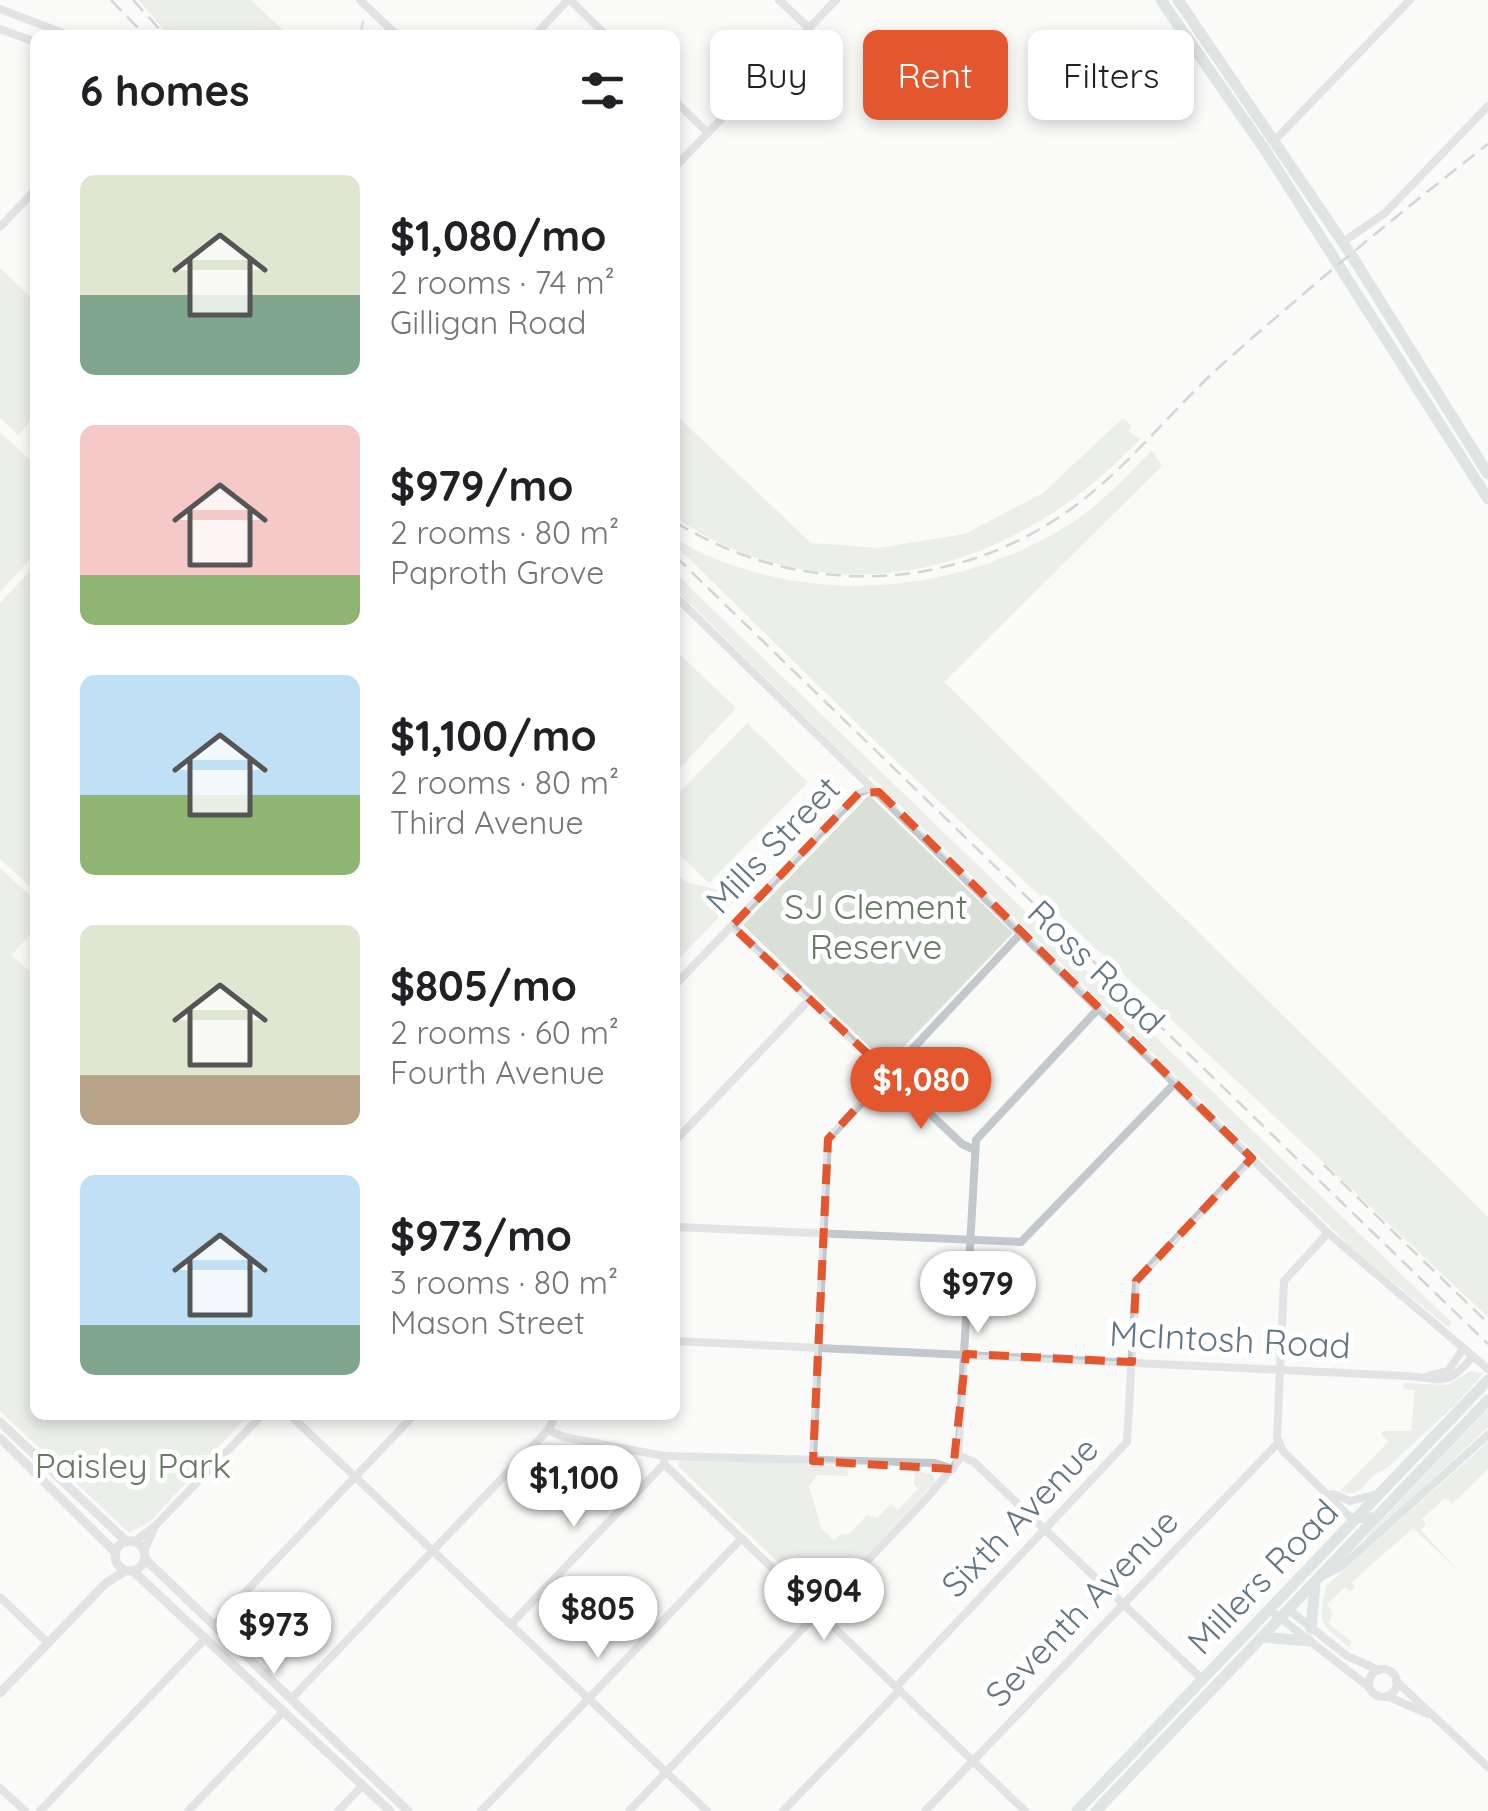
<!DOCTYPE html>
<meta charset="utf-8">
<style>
body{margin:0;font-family:Quicksand,sans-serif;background:#f6f6f6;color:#202124;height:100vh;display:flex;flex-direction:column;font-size:38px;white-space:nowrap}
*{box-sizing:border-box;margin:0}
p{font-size:32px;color:#757577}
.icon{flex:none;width:55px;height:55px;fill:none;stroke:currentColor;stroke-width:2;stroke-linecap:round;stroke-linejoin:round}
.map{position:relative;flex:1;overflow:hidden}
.side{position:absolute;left:30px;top:30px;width:650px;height:1390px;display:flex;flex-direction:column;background:#fff;border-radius:15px;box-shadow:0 5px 15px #0003}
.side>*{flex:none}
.banner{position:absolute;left:710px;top:30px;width:628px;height:90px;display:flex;gap:20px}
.price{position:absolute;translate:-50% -85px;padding:0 22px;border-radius:35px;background:#fff;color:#222;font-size:32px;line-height:65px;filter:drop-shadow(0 2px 5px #0008)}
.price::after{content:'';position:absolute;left:50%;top:60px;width:30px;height:22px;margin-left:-15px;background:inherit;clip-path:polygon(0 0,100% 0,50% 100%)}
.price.active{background:#e4572e;color:#fff}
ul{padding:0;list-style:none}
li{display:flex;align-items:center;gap:30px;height:250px;padding:0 50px}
li span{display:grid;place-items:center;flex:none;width:280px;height:200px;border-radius:15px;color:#555}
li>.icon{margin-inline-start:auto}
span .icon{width:120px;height:120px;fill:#fffc;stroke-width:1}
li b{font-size:42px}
h2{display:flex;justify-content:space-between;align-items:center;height:120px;padding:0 50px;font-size:42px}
.pill{padding:0 35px;border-radius:15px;background:#fff;box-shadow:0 5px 15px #0003;font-size:35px;line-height:90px}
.pill.active{background:#e4572e;color:#fff}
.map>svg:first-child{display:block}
.green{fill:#dadfd7}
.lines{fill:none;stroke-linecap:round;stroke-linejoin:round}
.stream{stroke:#bbc7cb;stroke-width:2.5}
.minor{stroke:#c3c8cc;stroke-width:8}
.tertiary{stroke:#c3c8cc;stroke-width:9}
.primary{stroke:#c3c9ce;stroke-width:11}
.rail{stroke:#a2aab0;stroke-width:2.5;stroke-dasharray:15 8;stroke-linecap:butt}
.marked{fill:none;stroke:#e4572e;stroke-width:8;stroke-dasharray:20 12;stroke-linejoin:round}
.labels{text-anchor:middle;stroke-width:10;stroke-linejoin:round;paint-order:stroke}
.street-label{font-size:35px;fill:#657683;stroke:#fff}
.park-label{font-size:35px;fill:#687a64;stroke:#fff}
</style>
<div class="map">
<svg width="1488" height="1811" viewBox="0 0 1488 1811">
<rect width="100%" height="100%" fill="#fafaf8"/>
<g class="green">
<polygon points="138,0 251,0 288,35 169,35"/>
<polygon points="0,268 35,302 35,415 18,435 0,418"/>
<path d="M 675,414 L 811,543 L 878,548 L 965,534 L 1043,493 L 1123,418 L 1132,426 L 1128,431 L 1140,439 C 1014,573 837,623 675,518 Z"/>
<polygon points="0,432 35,465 35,554 0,592"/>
<path d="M 1152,450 L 1162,466 L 944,682 L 1488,1217 L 1488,1317 L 875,741 L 675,545 L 675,539 C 795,608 951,598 1067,526 C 1099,505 1126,478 1152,450 Z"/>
<polygon points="35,566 35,891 0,859 0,603"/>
<polygon points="675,573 1452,1323 1448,1327 1355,1251 870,776 868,778 675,589"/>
<polygon points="675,650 736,708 675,773"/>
<polygon points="747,723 808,782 709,883 675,850 675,797"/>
<polygon points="869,795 1013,933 887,1064 743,925"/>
<polygon points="0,868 35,900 35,928 12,955 35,977 35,1415 248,1415 151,1521 129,1533 0,1411"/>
<polygon points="675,872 686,882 740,895 675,963"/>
<path d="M 1471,1371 L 1483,1374 L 1456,1404 L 1388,1467 C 1384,1470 1378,1472 1374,1475 C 1363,1485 1359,1499 1340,1491 L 1388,1442 L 1381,1434 L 1383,1431 L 1411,1431 L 1415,1390 L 1403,1389 L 1404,1383 L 1447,1385 Z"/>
<polygon points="1488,1409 1488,1427 1368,1539 1366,1537"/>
<path d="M 1488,1442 L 1488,1469 L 1452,1504 L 1445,1498 L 1422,1519 L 1426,1524 L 1421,1530 L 1458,1571 L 1413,1528 L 1352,1582 L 1355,1587 L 1350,1592 L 1345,1587 L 1327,1604 L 1333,1614 L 1328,1623 L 1352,1642 L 1349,1647 C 1319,1624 1317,1621 1327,1585 Z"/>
<polygon points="698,1457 847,1467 848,1476 817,1475 809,1486 821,1528 834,1540 841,1534 848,1535 867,1515 877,1518 891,1504 898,1510 918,1489 914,1484 915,1471 933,1474 935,1482 829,1596 818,1601 678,1466 679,1460"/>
</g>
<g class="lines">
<polyline class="stream" points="360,35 363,22"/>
<g class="minor">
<polyline points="360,0 397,35"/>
<polyline points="570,0 606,35"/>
<polyline points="779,0 809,28"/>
<polyline points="0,9 68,35"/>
<polyline points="0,29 35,42"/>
<polyline points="535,35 568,0"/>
<polyline points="675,101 708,133"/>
<polyline points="1274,141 1410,0"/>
<polyline points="675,167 836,0"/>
<polyline points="0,227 35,190"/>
<polyline points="1343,242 1385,213 1488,106"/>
<polyline points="675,596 1328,1233 1488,1369"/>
<polyline points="732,926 962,1144 975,1150"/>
<polyline points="675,985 859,793 869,789"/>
<polyline points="675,1141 810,999"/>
<polyline points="675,1227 1021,1242 1176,1082"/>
<polyline points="1328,1233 1284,1281 1277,1437 1283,1451 1348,1515 1355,1520 1374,1516"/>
<path d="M 675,1341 L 1406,1376 C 1443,1378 1446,1389 1473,1356"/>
<polyline points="1428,1376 1448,1371 1463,1349"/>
<polyline points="290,1415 707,1811"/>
<polyline points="548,1430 564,1437 664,1456 935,1463 953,1469"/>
<polyline points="664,1456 664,1464 1025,1811"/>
<polyline points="960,1456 974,1462 1203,1680"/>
<polyline points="813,1461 828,1139 1022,932"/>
<polyline points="1333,1494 1350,1501 1381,1493"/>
<polyline points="134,1542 154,1527 262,1415"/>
<polyline points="144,1551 153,1531"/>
<polyline points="1325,1575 1342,1566 1488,1435"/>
<polyline points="0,1597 48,1643"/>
<polyline points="1288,1609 1347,1656 1379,1670"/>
<polyline points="1270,1610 1369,1687"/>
<polyline points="511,1624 664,1464"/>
<polyline points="214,1625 414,1415"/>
<circle cx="1383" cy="1683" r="14"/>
<polyline points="1396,1681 1488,1767"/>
<polyline points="896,1687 1127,1442 1136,1281 1252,1158"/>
<polyline points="1387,1696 1428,1714"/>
<polyline points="291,1699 548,1430 556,1415"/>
<polyline points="0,1788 25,1811"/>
<polyline points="40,1811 206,1638"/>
<polyline points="188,1811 283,1712"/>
<polyline points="338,1811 362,1786"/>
<polyline points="481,1811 742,1538"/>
<polyline points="629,1811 927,1498 958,1461 976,1140 1099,1008"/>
<polyline points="783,1811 900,1690"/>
<polyline points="925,1811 1278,1443"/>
</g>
<g class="tertiary">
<polyline points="0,1422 127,1542"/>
<polyline points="0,1438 116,1553"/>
<circle cx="130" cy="1556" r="15"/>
<polyline points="145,1559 408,1811"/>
<polyline points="133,1571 390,1811"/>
<polyline points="0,1693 106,1583 125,1571"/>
</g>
<g class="primary">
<polyline points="1161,0 1265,150 1488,499"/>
<polyline points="1178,0 1352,256 1488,474"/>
<polyline points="1311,1629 1315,1583"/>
<polyline points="1262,1637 1309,1641"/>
<polyline points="1077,1811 1488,1380"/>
<polyline points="1096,1811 1488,1400"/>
</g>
<g class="rail">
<polyline points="111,0 145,35"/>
<polyline points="133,0 165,35"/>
<path d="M 675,522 C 802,600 960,594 1079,503 C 1133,462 1175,406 1226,361 C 1311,286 1399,213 1488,144"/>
<polyline points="675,556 1488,1344"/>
<polyline points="1324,1165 1488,1323"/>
</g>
</g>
<path d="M0 0H1488V1811H0ZM 879,792 L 1252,1158 L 1136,1281 L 1132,1362 L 966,1354 L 953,1469 L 813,1461 L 828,1139 L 888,1073 L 732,926 L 859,793 Z" fill="#fafaf8" fill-opacity=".55" fill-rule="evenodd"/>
<path class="marked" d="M 879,792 L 1252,1158 L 1136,1281 L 1132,1362 L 966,1354 L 953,1469 L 813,1461 L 828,1139 L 888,1073 L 732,926 L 859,793 Z"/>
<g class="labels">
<g class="street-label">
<text transform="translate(773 845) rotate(-46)" y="12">Mills Street</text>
<text transform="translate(1096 967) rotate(44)" y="12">Ross Road</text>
<text transform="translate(1230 1340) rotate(3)" y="12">McIntosh Road</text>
<text transform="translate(1020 1517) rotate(-46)" y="12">Sixth Avenue</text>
<text transform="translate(1263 1577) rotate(-46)" y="12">Millers Road</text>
<text transform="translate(1082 1608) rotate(-46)" y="12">Seventh Avenue</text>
</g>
<g class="park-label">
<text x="876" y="919">SJ Clement<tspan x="876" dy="40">Reserve</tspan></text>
<text x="133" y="1478">Paisley Park</text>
</g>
</g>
</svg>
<b class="price active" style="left:921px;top:1132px">$1,080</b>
<b class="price" style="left:978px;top:1336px">$979</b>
<b class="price" style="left:574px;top:1530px">$1,100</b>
<b class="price" style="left:824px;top:1643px">$904</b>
<b class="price" style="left:598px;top:1661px">$805</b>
<b class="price" style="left:274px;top:1677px">$973</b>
<div class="banner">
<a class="pill">Buy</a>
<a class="pill active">Rent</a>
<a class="pill">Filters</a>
</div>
<section class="side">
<h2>6 homes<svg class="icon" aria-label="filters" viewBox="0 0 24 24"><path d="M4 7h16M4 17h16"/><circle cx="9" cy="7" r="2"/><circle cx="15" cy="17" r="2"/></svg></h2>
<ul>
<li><span style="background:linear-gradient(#dfe7d0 60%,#7fa58c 0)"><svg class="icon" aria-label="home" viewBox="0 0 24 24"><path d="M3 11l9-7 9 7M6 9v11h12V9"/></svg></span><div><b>$1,080/mo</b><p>2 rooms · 74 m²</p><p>Gilligan Road</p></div></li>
<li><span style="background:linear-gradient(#f6c9c9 75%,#8fb573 0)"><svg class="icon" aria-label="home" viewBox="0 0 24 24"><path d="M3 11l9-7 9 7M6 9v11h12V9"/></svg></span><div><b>$979/mo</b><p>2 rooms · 80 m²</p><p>Paproth Grove</p></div></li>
<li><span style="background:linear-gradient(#bfe0f5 60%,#8fb573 0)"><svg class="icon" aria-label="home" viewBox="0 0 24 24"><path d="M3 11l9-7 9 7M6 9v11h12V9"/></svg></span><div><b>$1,100/mo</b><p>2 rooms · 80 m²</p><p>Third Avenue</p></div></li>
<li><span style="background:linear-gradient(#dfe7d0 75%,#b9a48a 0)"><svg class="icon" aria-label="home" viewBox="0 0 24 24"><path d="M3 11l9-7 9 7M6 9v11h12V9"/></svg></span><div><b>$805/mo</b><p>2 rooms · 60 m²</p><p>Fourth Avenue</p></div></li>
<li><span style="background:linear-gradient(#bfe0f5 75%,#7fa58c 0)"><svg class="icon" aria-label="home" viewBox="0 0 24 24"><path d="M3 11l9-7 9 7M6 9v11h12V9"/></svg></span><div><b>$973/mo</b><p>3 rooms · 80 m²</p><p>Mason Street</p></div></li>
</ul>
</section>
</div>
